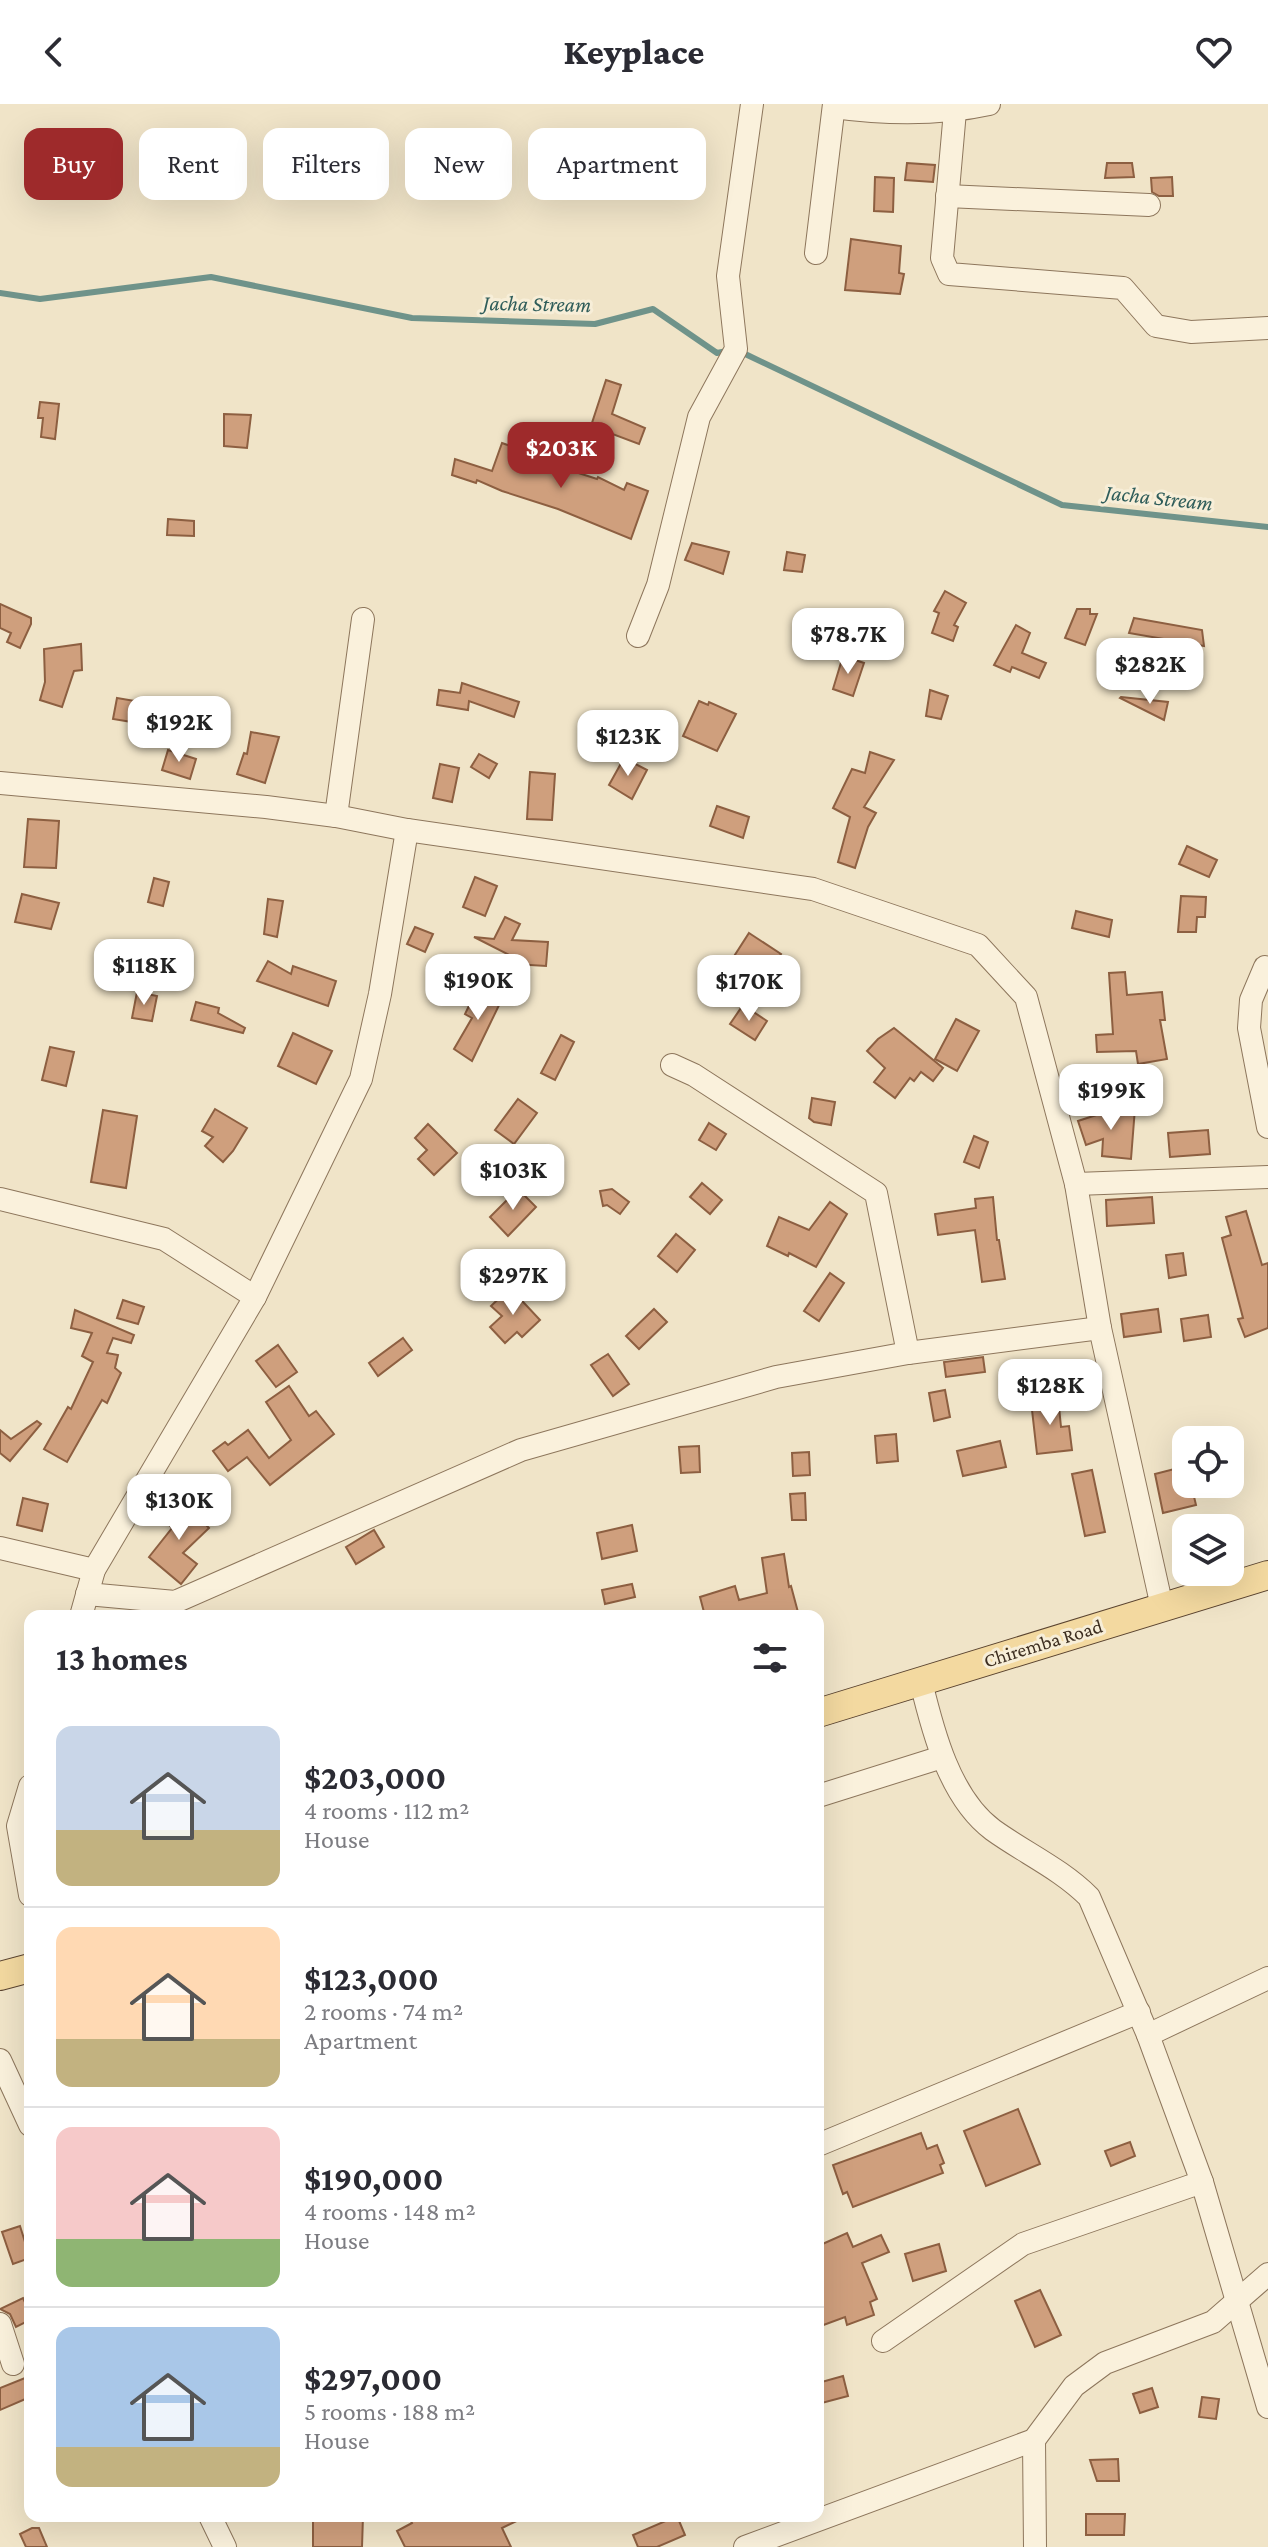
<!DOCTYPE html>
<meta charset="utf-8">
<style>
body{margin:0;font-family:"Crimson Pro",serif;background:#f7f7f7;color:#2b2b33;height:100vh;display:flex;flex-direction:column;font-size:30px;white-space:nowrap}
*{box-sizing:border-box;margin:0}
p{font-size:26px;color:#7c7c81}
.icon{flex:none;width:44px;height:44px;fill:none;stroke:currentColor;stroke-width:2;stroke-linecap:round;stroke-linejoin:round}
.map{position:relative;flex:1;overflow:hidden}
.sheet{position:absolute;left:24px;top:1506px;width:800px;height:912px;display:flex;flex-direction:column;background:#fff;border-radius:16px;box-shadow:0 8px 32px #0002}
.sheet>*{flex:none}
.banner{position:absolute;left:24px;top:24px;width:800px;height:72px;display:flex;gap:16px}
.tools{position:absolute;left:1172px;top:1322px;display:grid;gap:16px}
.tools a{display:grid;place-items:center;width:72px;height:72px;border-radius:16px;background:#fff;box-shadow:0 8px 32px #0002;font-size:40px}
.price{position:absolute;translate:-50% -68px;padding:0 18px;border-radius:16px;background:#fff;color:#222;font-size:26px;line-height:52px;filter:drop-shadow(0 2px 4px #0008)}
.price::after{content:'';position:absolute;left:50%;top:48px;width:24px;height:18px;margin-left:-12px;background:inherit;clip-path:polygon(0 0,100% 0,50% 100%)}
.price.current{background:#9e2a2b;color:#fff}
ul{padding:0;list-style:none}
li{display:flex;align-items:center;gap:24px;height:200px;padding:0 32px}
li+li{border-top:2px solid #e1e1e2}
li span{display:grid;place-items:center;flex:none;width:224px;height:160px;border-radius:16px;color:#555}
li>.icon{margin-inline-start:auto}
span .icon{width:96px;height:96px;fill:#fffc;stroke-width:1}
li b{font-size:34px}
h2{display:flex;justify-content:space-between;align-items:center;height:96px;padding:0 32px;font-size:34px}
.pill{padding:0 28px;border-radius:16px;background:#fff;box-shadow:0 8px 32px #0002;font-size:28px;line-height:72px}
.pill.current{background:#9e2a2b;color:#fff}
header{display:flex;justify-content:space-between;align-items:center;height:104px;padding:0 32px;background:#fff;font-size:36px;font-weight:800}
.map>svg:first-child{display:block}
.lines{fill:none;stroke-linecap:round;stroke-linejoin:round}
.stream{stroke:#6f938a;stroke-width:6}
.building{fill:#cf9f7d;stroke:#8d5f41;stroke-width:2}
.minor-casing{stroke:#8d765c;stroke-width:24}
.major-casing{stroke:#5b4430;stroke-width:30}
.minor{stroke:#faf1dc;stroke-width:22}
.major{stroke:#f3d9a0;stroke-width:28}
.labels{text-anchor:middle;stroke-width:6;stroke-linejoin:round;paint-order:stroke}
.street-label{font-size:20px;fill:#3d2e20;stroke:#f7eed8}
.water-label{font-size:22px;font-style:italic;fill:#2f5d5a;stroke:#f7eed8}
</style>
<header><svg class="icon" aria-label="back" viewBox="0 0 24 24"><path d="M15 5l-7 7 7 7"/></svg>Keyplace<svg class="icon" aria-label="heart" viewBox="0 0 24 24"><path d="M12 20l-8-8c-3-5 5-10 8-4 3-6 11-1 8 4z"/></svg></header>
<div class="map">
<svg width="1268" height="2443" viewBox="0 0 1268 2443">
<rect width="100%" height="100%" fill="#f0e4c8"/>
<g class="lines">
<g class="stream">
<polyline points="0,189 40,195 211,173 412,214 595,220 653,205 717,249 727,247"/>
<polyline points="741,248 1062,401 1268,423"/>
</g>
</g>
<g class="building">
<polygon points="907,59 935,61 933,78 905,76"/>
<polygon points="1107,59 1132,59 1134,73 1105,74"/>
<polygon points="43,60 65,62 63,81 41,78"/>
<polygon points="875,73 894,74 893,108 874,107"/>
<polygon points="1172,73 1173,92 1159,92 1152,88 1151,74"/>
<polygon points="851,135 901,142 899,169 904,170 900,190 845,186"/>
<polygon points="606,276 621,281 612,310 645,324 639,340 591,322"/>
<polygon points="40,298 59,300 55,335 41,333 43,314 38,314"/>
<polygon points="224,310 251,311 247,344 224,342"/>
<polygon points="502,339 524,347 523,351 597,375 598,373 624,386 627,379 648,387 631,435 558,405 502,387 477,376 476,379 452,371 455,355 492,367"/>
<polygon points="168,415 194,417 194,432 167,431"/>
<polygon points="692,439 729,448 723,470 685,456"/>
<polygon points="787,448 805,451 802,468 784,466"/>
<polygon points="945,487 966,499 954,521 958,523 953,537 932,529 939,509 934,507"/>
<polygon points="0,500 31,514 31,520 20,544 7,538 11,529 0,524"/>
<polygon points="1077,505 1090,505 1090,510 1097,510 1085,541 1065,534"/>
<polygon points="1134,514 1202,526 1204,542 1129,529"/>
<polygon points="1016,521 1030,529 1022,549 1046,559 1039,574 1012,563 1010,568 994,561"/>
<polygon points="81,540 82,566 74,567 62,603 40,596 45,578 44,545"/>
<polygon points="843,552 864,559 853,592 833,585"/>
<polygon points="462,579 519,598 514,613 469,597 468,606 437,601 439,586 460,589"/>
<polygon points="930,586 948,592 941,615 926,612"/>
<polygon points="1121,593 1168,598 1164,616 1120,594"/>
<polygon points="117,594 141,598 138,619 113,615"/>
<polygon points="699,597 708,601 709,598 736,610 717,647 683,632"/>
<polygon points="251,628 279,633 265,679 237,670 244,649 247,650"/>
<polygon points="168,646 196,655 190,675 162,666"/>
<polygon points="870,648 894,656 864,703 876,709 868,723 855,764 838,758 850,713 833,704 852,665 865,669"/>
<polygon points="479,650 497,660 489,674 471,663"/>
<polygon points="624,654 647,666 632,695 609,681"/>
<polygon points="440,660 459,664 452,698 433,694"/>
<polygon points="530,668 555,670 552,716 527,715"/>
<polygon points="717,702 749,713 743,734 710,722"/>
<polygon points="28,715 59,717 56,764 24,763"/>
<polygon points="1187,742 1217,756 1209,773 1179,760"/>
<polygon points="475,773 497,782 485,812 463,803"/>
<polygon points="154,774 169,778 163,802 148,798"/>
<polygon points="22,790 59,799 51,825 15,818"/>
<polygon points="1181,792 1206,793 1205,813 1197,813 1196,828 1178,828"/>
<polygon points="268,795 283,797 277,833 264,830"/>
<polygon points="1076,807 1112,816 1109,833 1072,824"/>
<polygon points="505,813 520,820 512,836 548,838 546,862 514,860 515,854 474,833 494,835"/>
<polygon points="415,823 433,830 425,848 407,840"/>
<polygon points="749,829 781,850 773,862 762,855 743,885 722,871"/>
<polygon points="268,857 291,870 293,862 336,877 328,902 257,877"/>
<polygon points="1125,868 1127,891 1162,888 1165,916 1160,916 1167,955 1138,960 1136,947 1097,948 1096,931 1113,930 1109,869"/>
<polygon points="478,883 502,895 472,957 454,945 472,914 465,910"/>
<polygon points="137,888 157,892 152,917 132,914"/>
<polygon points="196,898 219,904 218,909 245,924 243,929 191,916"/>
<polygon points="743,901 767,917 755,936 730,920"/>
<polygon points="956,915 979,927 957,967 935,955"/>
<polygon points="894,924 943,964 933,977 921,968 914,977 910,974 895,994 874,978 885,964 867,947 878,935"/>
<polygon points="293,929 332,947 316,980 278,962"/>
<polygon points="561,931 574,938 555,976 541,969"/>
<polygon points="50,943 74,948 66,982 42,976"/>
<polygon points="812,994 835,998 831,1021 814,1018 809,1014"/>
<polygon points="518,995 537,1009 514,1040 495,1026"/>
<polygon points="1121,1003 1135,1004 1131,1055 1102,1052 1103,1035 1086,1041 1078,1017"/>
<polygon points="215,1005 247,1024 233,1047 223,1058 205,1042 213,1033 202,1027"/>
<polygon points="103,1006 137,1012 126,1084 91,1078"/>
<polygon points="709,1019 726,1030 716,1046 699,1036"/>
<polygon points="428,1020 457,1049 434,1071 418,1055 427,1046 415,1034"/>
<polygon points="1208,1026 1210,1050 1170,1053 1168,1029"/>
<polygon points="974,1032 988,1038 979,1064 964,1058"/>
<polygon points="702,1079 722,1096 710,1110 690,1093"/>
<polygon points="518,1085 536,1103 508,1132 490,1113"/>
<polygon points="612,1085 629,1098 620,1110 607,1101 603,1102 600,1087"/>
<polygon points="993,1093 997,1136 999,1136 1005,1175 982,1178 975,1126 938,1131 935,1110 976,1104 975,1095"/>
<polygon points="1152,1093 1154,1119 1107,1122 1106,1096"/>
<polygon points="830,1098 847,1110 816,1163 789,1149 788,1152 767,1142 779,1113 809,1126"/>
<polygon points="1246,1107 1262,1161 1268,1159 1268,1224 1245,1233 1238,1215 1243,1214 1222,1134 1231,1131 1226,1113"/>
<polygon points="676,1130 695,1146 677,1168 658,1152"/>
<polygon points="1183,1149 1186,1171 1169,1174 1166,1151"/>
<polygon points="830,1169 844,1179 819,1217 804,1207"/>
<polygon points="510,1184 540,1216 522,1233 517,1228 505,1239 490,1223 502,1212 491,1202"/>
<polygon points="123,1196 144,1203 138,1220 117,1214"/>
<polygon points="654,1205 667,1218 639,1245 626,1232"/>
<polygon points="1158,1205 1161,1228 1124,1233 1121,1210"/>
<polygon points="75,1206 134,1231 131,1239 113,1234 107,1249 118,1251 115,1264 121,1269 107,1299 102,1296 67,1358 44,1345 68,1303 71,1305 93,1258 82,1252 92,1229 71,1224"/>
<polygon points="1208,1211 1211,1233 1184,1237 1181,1215"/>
<polygon points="403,1234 412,1246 378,1272 369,1259"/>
<polygon points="278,1241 297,1268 276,1283 256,1257"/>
<polygon points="608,1250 629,1280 613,1292 591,1261"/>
<polygon points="983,1253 985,1268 946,1273 944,1258"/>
<polygon points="289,1282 309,1312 316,1307 334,1330 270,1381 247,1353 228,1367 213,1347 225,1338 228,1341 248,1326 269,1354 291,1336 266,1298"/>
<polygon points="945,1286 950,1313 934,1317 929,1289"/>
<polygon points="1058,1293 1061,1323 1069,1322 1072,1346 1037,1350 1031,1297"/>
<polygon points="37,1317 41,1320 10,1357 0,1349 0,1326 11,1335"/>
<polygon points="896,1330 898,1357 877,1359 875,1332"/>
<polygon points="1000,1337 1006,1363 963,1372 957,1347"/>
<polygon points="699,1342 700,1368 681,1369 679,1343"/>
<polygon points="809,1348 810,1371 793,1372 792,1349"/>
<polygon points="1186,1362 1186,1380 1191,1380 1196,1401 1163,1409 1155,1370"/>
<polygon points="1092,1366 1105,1428 1085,1432 1072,1370"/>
<polygon points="805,1389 806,1416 792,1416 790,1390"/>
<polygon points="23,1394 48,1400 42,1427 17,1421"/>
<polygon points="183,1397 209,1424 183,1449 197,1460 181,1480 149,1453 172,1424 164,1415"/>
<polygon points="632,1421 637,1447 602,1455 597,1429"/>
<polygon points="374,1426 384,1443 356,1460 346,1443"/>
<polygon points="784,1450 789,1483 791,1482 799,1512 705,1512 700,1493 735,1482 739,1496 767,1489 762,1454"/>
<polygon points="632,1480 635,1493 605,1500 602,1486"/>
<polygon points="1018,2005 1040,2060 986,2082 964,2027"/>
<polygon points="921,2029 927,2045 937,2041 944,2059 940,2061 943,2069 853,2103 847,2088 843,2090 833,2061"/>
<polygon points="1130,2038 1135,2052 1111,2062 1105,2047"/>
<polygon points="20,2122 30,2154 13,2160 2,2128"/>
<polygon points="847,2129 853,2143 881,2131 889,2148 862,2159 877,2195 870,2198 874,2211 847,2221 845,2213 818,2223 818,2142"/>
<polygon points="939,2140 946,2167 913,2177 905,2150"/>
<polygon points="1040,2186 1061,2231 1035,2243 1015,2197"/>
<polygon points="23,2194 30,2209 30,2216 16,2223 10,2210 0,2205"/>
<polygon points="30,2272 30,2293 0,2306 0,2284"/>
<polygon points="843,2272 848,2292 818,2300 818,2279"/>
<polygon points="1152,2284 1158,2303 1140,2309 1133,2290"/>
<polygon points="1202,2293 1219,2295 1216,2315 1199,2313"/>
<polygon points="1118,2355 1119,2377 1097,2377 1090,2356"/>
<polygon points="1086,2410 1125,2410 1124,2431 1086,2431"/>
<polygon points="313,2412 363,2412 362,2443 313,2443"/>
<polygon points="408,2412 527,2412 502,2424 511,2443 405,2443 397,2427 412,2419"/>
<polygon points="677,2412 685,2431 657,2443 638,2443 633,2431"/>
<polygon points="32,2424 39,2424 47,2443 26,2443 20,2430"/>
</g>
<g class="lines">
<defs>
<g id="minor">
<path d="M 834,3 C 885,10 939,11 989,0"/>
<polyline points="955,7 942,154 949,170 1123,184 1156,222 1191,228 1268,224"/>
<polyline points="947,92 1149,101"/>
<polyline points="816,149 834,0"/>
<polyline points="638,532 658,481 699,313 736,245 728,172 752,0"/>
<polyline points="0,679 266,703 336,712 407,726 813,785 978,841 1026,893 1076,1080 1100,1224 1162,1503"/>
<polyline points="336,712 363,515"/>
<polyline points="1268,864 1265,863 1251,896 1249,924 1268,1023"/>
<polyline points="672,961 694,971 876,1089 908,1249"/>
<polyline points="1076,1080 1268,1073"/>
<polyline points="0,1095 164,1135 255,1193"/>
<polyline points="0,1444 94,1466"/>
<polyline points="87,1490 175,1498 521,1346 776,1273 908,1249 1100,1224"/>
<polyline points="81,1512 94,1466 255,1193 361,975 380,890 407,726"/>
<path d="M 921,1578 C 933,1628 950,1694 993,1726 C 1025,1749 1061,1765 1089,1793 L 1148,1931 L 1202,2078 L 1268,2303"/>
<polyline points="30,1682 18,1722 30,1791"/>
<polyline points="818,1692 942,1653"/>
<polyline points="1148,1931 1268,1874"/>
<polyline points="0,1956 30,2021"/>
<polyline points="818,2041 1139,1908"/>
<polyline points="0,2220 13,2260"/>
<polyline points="883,2237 1023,2140 1202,2078"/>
<polyline points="1034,2336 1035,2443"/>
<polyline points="210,2412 225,2443"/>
<polyline points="745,2443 1034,2336 1074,2282 1105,2259 1213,2218 1268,2170"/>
</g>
<g id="major">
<polyline points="818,1609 1268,1471"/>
<polyline points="0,1872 30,1864"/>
</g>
</defs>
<use href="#minor" class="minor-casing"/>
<use href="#major" class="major-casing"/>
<use href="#minor" class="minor"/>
<use href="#major" class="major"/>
</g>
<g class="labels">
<g class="street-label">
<text transform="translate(1043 1539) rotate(-17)" y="7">Chiremba Road</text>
</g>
<g class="water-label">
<text transform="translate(537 199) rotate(1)" y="8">Jacha Stream</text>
<text transform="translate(1159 393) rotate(6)" y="8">Jacha Stream</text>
</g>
</g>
</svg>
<div class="tools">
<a><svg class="icon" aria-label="locate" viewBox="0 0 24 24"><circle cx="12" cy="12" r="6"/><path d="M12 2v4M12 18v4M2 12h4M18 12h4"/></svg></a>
<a><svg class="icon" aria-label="layers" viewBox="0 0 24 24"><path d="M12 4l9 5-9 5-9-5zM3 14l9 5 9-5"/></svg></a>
</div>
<b class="price current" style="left:561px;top:386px">$203K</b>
<b class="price" style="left:848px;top:572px">$78.7K</b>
<b class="price" style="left:1150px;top:602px">$282K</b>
<b class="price" style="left:179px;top:660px">$192K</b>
<b class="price" style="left:628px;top:674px">$123K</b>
<b class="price" style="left:144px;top:903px">$118K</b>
<b class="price" style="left:478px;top:918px">$190K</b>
<b class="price" style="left:749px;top:919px">$170K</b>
<b class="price" style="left:1111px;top:1028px">$199K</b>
<b class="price" style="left:513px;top:1108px">$103K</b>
<b class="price" style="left:513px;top:1213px">$297K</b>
<b class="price" style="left:1050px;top:1323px">$128K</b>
<b class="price" style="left:179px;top:1438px">$130K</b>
<div class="banner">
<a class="pill current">Buy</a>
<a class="pill">Rent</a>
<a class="pill">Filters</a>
<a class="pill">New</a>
<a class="pill">Apartment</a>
</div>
<section class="sheet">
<h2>13 homes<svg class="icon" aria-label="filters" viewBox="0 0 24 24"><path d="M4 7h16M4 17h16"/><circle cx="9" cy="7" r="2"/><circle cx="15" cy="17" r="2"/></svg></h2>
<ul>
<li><span style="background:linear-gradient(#c9d6e8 65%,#c2b280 0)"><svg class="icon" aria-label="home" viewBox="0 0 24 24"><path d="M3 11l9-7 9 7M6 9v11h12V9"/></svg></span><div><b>$203,000</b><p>4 rooms · 112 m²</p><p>House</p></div></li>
<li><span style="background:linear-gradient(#ffd9b3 70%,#c2b280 0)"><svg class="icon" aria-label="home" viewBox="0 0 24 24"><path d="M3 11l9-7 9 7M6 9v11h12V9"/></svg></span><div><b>$123,000</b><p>2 rooms · 74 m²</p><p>Apartment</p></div></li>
<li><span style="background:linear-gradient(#f6c9c9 70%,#8fb573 0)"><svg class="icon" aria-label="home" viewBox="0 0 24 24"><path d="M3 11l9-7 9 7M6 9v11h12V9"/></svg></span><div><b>$190,000</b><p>4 rooms · 148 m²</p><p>House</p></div></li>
<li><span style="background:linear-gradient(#a9c7e8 75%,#c2b280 0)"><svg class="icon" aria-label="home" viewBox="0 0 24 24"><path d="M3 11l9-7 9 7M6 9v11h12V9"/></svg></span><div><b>$297,000</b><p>5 rooms · 188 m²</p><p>House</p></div></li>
</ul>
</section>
</div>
